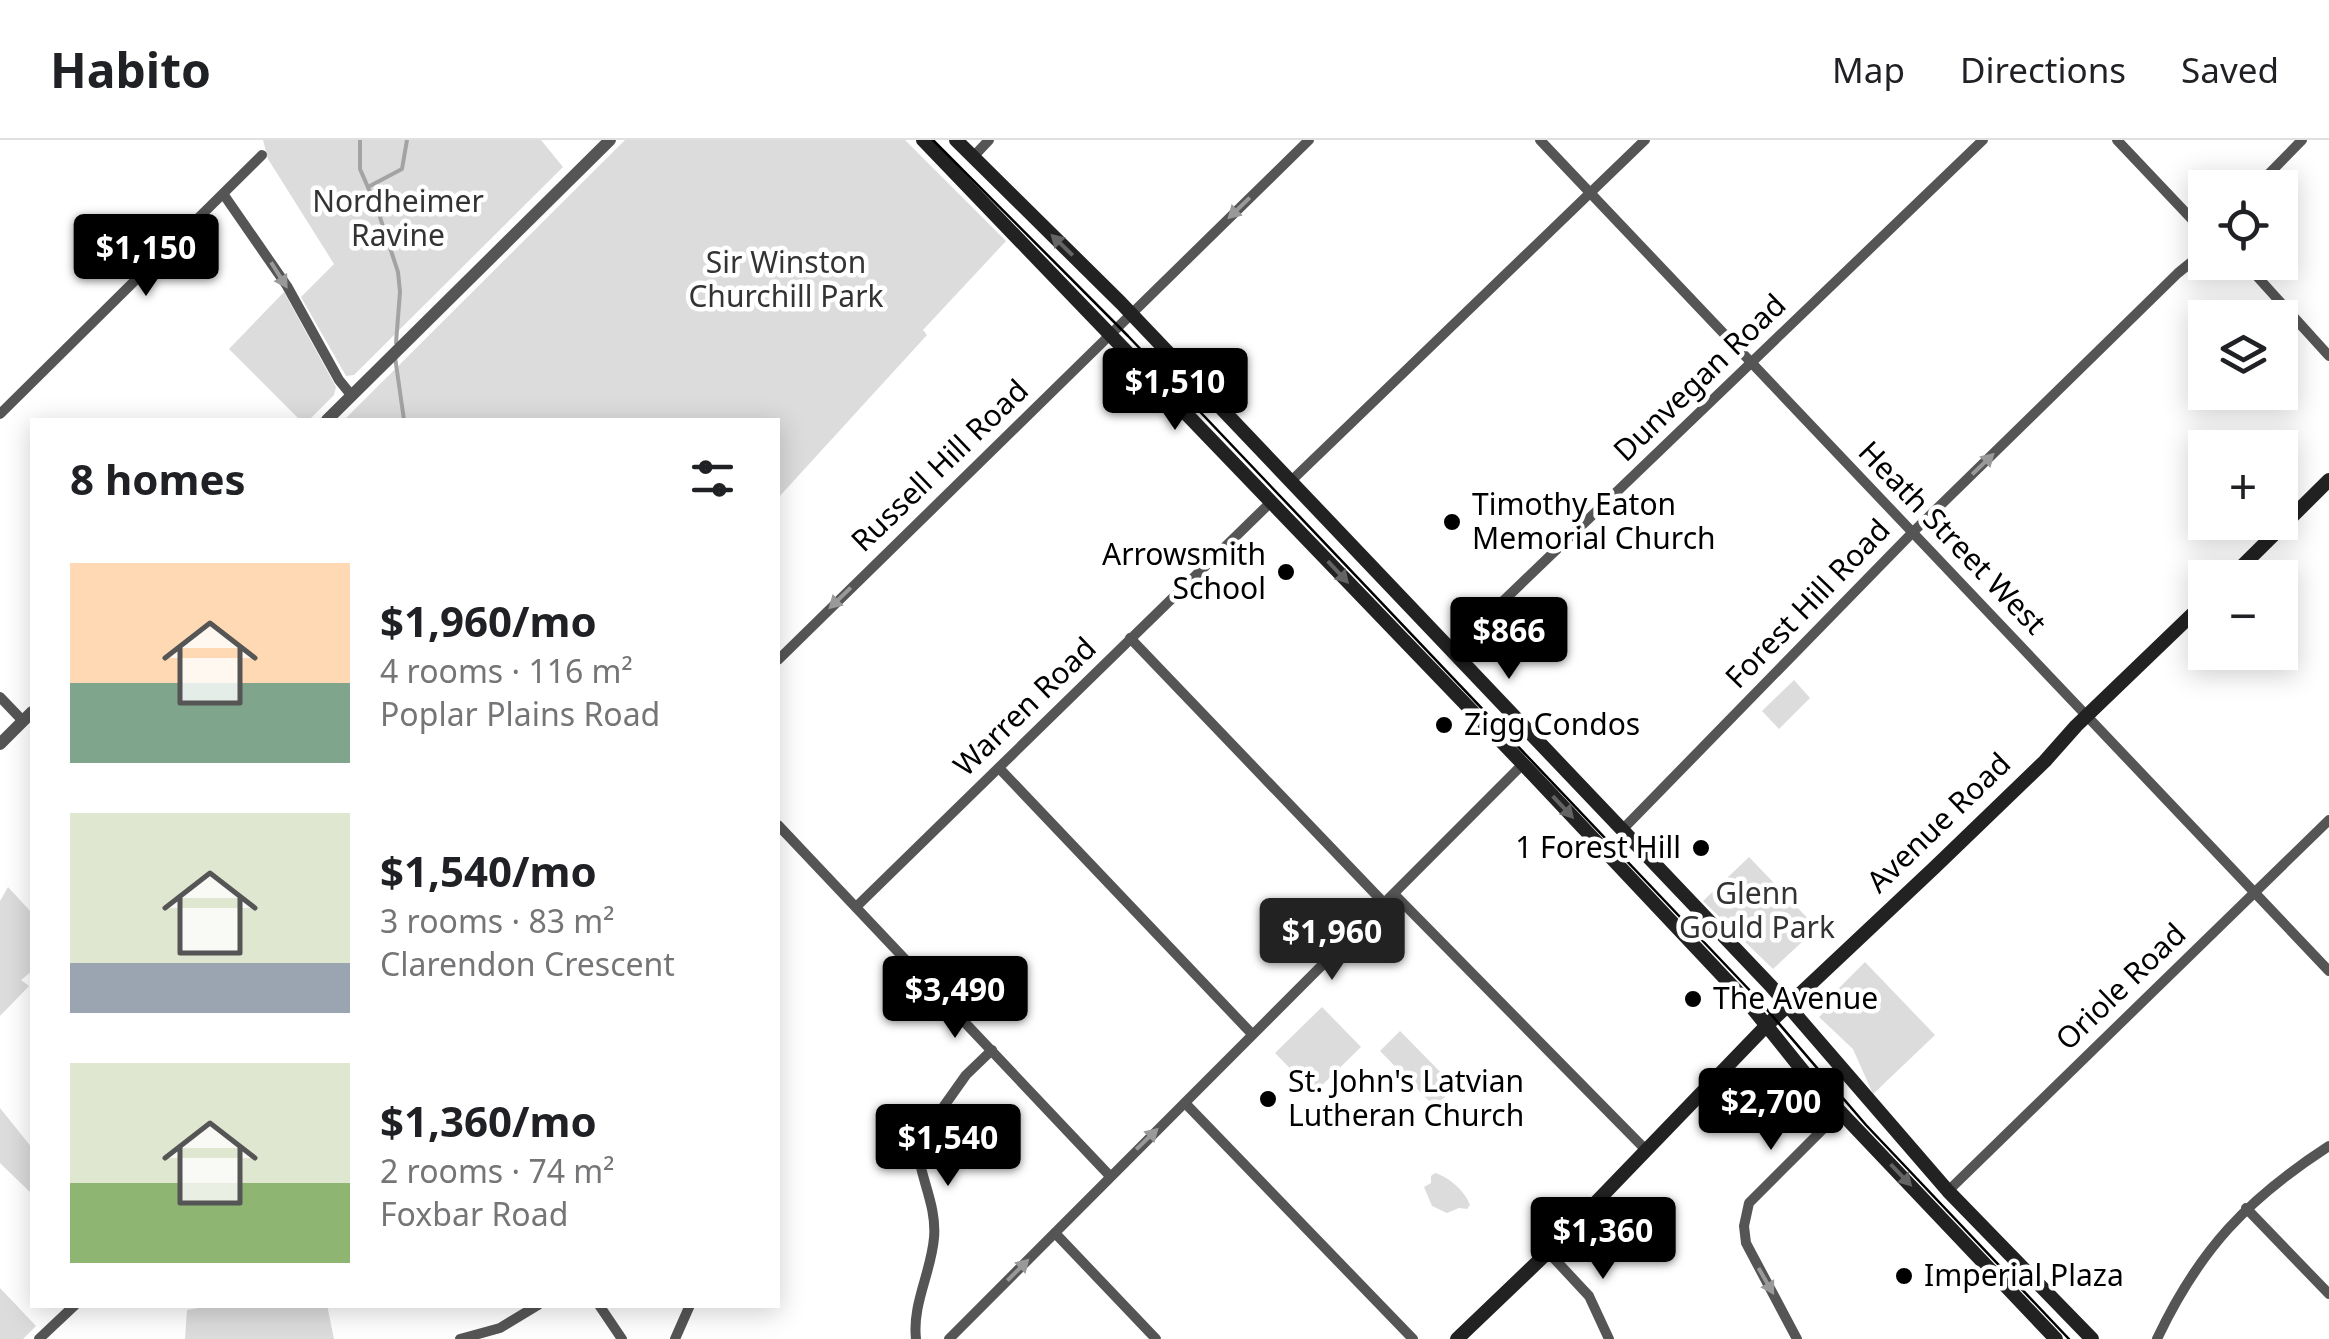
<!DOCTYPE html>
<meta charset="utf-8">
<style>
body{margin:0;font-family:"Noto Sans",sans-serif;background:#f6f6f6;color:#202124;height:100vh;display:flex;flex-direction:column;font-size:38px;white-space:nowrap}
*{box-sizing:border-box;margin:0}
p{font-size:32px;color:#757577}
.icon{flex:none;width:55px;height:55px;fill:none;stroke:currentColor;stroke-width:2;stroke-linecap:round;stroke-linejoin:round}
.map{position:relative;flex:1;overflow:hidden}
.panel{position:absolute;left:30px;top:278px;width:750px;height:890px;display:flex;flex-direction:column;background:#fff;border-radius:0px;box-shadow:0 5px 25px #0003}
.panel>*{flex:none}
.buttons{position:absolute;left:2188px;top:30px;display:grid;gap:20px}
.buttons a{display:grid;place-items:center;width:110px;height:110px;border-radius:0px;background:#fff;box-shadow:0 5px 25px #0003;font-size:50px}
.price{position:absolute;translate:-50% -85px;padding:0 22px;border-radius:10px;background:#000;color:#fff;font-size:32px;line-height:65px;filter:drop-shadow(0 2px 5px #0008)}
.price::after{content:'';position:absolute;left:50%;top:60px;width:30px;height:22px;margin-left:-15px;background:inherit;clip-path:polygon(0 0,100% 0,50% 100%)}
.price.active{background:#222;color:#fff}
ul{padding:0;list-style:none}
li{display:flex;align-items:center;gap:30px;height:250px;padding:0 40px}
li span{display:grid;place-items:center;flex:none;width:280px;height:200px;border-radius:0px;color:#555}
li>.icon{margin-inline-start:auto}
span .icon{width:120px;height:120px;fill:#fffc;stroke-width:1}
li b{font-size:42px}
h2{display:flex;justify-content:space-between;align-items:center;height:120px;padding:0 40px;font-size:42px}
header{display:flex;align-items:center;gap:60px;box-sizing:border-box;height:140px;padding:0 50px;background:#fff;border-bottom:2px solid #e0e0e0}
header strong{font-size:48px}
nav{display:flex;gap:55px;margin-inline-start:auto;font-size:35px}
.map>svg:first-child{display:block}
.green{fill:#dcdcdc}
.lines{fill:none;stroke-linecap:round;stroke-linejoin:round}
.stream{stroke:#a3a3a3;stroke-width:4}
.minor{stroke:#555;stroke-width:10}
.tertiary{stroke:#555;stroke-width:12}
.secondary{stroke:#222;stroke-width:14}
.tram{stroke:#000;stroke-width:2.5}
.oneway{fill:#999}
.oneway2{fill:#646464}
.poi-dot{fill:#000;stroke:#fff;stroke-width:4}
.labels{text-anchor:middle;stroke-width:9;stroke-linejoin:round;paint-order:stroke}
.park-label{font-size:30px;fill:#333;stroke:#fff}
.street-label{font-size:30px;fill:#000;stroke:#fff}
.poi-label{font-size:30px;fill:#000;stroke:#fff;text-anchor:start}
</style>
<header>
<strong>Habito</strong>
<nav><a>Map</a><a>Directions</a><a>Saved</a></nav>
</header>
<div class="map">
<svg width="2329" height="1199" viewBox="0 0 2329 1199">
<rect width="100%" height="100%" fill="#fff"/>
<g class="green">
<polygon points="263,0 541,0 563,27 354,235 346,236 301,157 334,124 268,19"/>
<polygon points="625,0 905,0 1006,101 923,190 927,195 778,358 778,280 344,280"/>
<polygon points="284,152 336,247 334,255 309,280 300,280 229,209"/>
<polygon points="1794,540 1810,558 1779,589 1762,571"/>
<polygon points="1749,717 1817,788 1773,829 1703,761"/>
<polygon points="8,747 32,773 32,831 21,840 29,846 0,876 0,761"/>
<polygon points="1865,822 1935,895 1873,954 1853,909 1819,877 1829,867 1825,862"/>
<polygon points="1322,867 1361,907 1314,953 1275,913"/>
<polygon points="1400,891 1455,947 1435,967 1380,911"/>
<polygon points="0,968 32,1008 32,1054 0,1023"/>
<path d="M 1435,1033 C 1449,1037 1465,1051 1470,1065 L 1467,1069 L 1459,1068 L 1447,1073 L 1432,1066 L 1424,1047 L 1431,1043 L 1431,1036 Z"/>
<polygon points="0,1148 36,1186 23,1199 0,1199"/>
<polygon points="217,1165 327,1165 334,1199 185,1199 187,1170"/>
</g>
<g class="lines">
<g class="stream">
<polyline points="360,0 360,29 377,68 398,132 400,152 396,203"/>
<polyline points="368,47 402,29 407,0"/>
<polyline points="395,217 404,280"/>
</g>
<g class="minor">
<polyline points="1540,0 2329,831"/>
<polyline points="2117,0 2205,93"/>
<polyline points="973,17 989,0"/>
<polyline points="2255,48 2302,0"/>
<polyline points="224,55 287,146 339,240 352,256"/>
<polyline points="2244,122 2329,216"/>
<polyline points="0,274 262,15"/>
<polyline points="1290,342 1645,0"/>
<polyline points="1130,498 1384,763"/>
<polyline points="1451,511 1983,0"/>
<polyline points="778,520 1309,0"/>
<polyline points="0,557 23,581"/>
<polyline points="999,628 1252,894"/>
<polyline points="778,685 1109,1035"/>
<polyline points="1622,690 1913,392 2178,133 2205,111"/>
<polyline points="1394,754 1645,1009"/>
<polyline points="856,767 1272,361"/>
<polyline points="1185,963 1413,1199"/>
<polyline points="1948,1051 2329,680"/>
<polyline points="2246,1068 2329,1154"/>
<polyline points="1055,1093 1156,1199"/>
<polyline points="1548,1112 1589,1156 1609,1199"/>
<polyline points="599,1165 622,1199"/>
<polyline points="39,1199 75,1165"/>
<polyline points="460,1199 500,1188 538,1165"/>
<polyline points="675,1199 690,1165"/>
<path d="M 916,1199 C 912,1164 931,1133 934,1098 C 937,1064 919,1037 917,1004 L 966,935 L 992,910"/>
<polyline points="949,1199 1523,624"/>
<polyline points="1797,1199 1746,1103 1744,1086 1749,1063 1840,972"/>
<path d="M 2157,1199 C 2199,1110 2247,1059 2329,1006"/>
</g>
<g class="tertiary">
<polyline points="327,280 610,0"/>
<polyline points="0,604 32,572"/>
</g>
<g class="secondary">
<polyline points="923,0 1523,624 1750,865 1811,941 2056,1199"/>
<polyline points="956,0 1121,163 1770,845 1948,1051 2092,1199"/>
<polyline points="2230,438 2329,340"/>
<polyline points="1457,1199 1548,1112 1766,886 1935,727 2045,621 2076,586 2205,462"/>
</g>
<polyline class="tram" points="933,0 1128,196 1757,858 1866,985 2069,1199"/>
</g>
<defs><path id="oneway-solid" d="M-6-.8H1V-3.2L6.5 0L1 3.2V.8H-6Z" transform="scale(2.5)"/></defs>
<g class="oneway">
<use href="#oneway-solid" transform="translate(1239 68) rotate(136)"/>
<use href="#oneway-solid" transform="translate(279 135) rotate(58)"/>
<use href="#oneway-solid" transform="translate(1983 324) rotate(-44)"/>
<use href="#oneway-solid" transform="translate(840 458) rotate(136)"/>
<use href="#oneway-solid" transform="translate(1147 999) rotate(-44)"/>
<use href="#oneway-solid" transform="translate(1018 1130) rotate(-45)"/>
<use href="#oneway-solid" transform="translate(1766 1141) rotate(60)"/>
</g>
<g class="oneway2">
<use href="#oneway-solid" transform="translate(1062 105) rotate(-136)"/>
<use href="#oneway-solid" transform="translate(1338 432) rotate(47)"/>
<use href="#oneway-solid" transform="translate(1563 667) rotate(47)"/>
<use href="#oneway-solid" transform="translate(1901 1035) rotate(46)"/>
</g>
<g class="poi-dot">
<circle cx="1452" cy="382" r="10"/>
<circle cx="1286" cy="432" r="10"/>
<circle cx="1444" cy="585" r="10"/>
<circle cx="1701" cy="708" r="10"/>
<circle cx="1693" cy="859" r="10"/>
<circle cx="1268" cy="959" r="10"/>
<circle cx="1904" cy="1136" r="10"/>
</g>
<g class="labels">
<g class="park-label">
<text x="398" y="72">Nordheimer<tspan x="398" dy="34">Ravine</tspan></text>
<text x="786" y="133">Sir Winston<tspan x="786" dy="34">Churchill Park</tspan></text>
<text x="1757" y="764">Glenn<tspan x="1757" dy="34">Gould Park</tspan></text>
</g>
<g class="street-label">
<text transform="translate(1700 238) rotate(-44)" y="10">Dunvegan Road</text>
<text transform="translate(940 326) rotate(-44)" y="10">Russell Hill Road</text>
<text transform="translate(1952 398) rotate(46)" y="10">Heath Street West</text>
<text transform="translate(1808 464) rotate(-46)" y="10">Forest Hill Road</text>
<text transform="translate(1025 567) rotate(-44)" y="10">Warren Road</text>
<text transform="translate(1939 683) rotate(-44)" y="10">Avenue Road</text>
<text transform="translate(2121 847) rotate(-44)" y="10">Oriole Road</text>
</g>
<g class="poi-label">
<text x="1472" y="375">Timothy Eaton<tspan x="1472" dy="34">Memorial Church</tspan></text>
<text x="1266" y="425" text-anchor="end">Arrowsmith<tspan x="1266" dy="34">School</tspan></text>
<text x="1464" y="595">Zigg Condos</text>
<text x="1681" y="718" text-anchor="end">1 Forest Hill</text>
<text x="1713" y="869">The Avenue</text>
<text x="1288" y="952">St. John's Latvian<tspan x="1288" dy="34">Lutheran Church</tspan></text>
<text x="1924" y="1146">Imperial Plaza</text>
</g>
</g>
</svg>
<div class="buttons">
<a><svg class="icon" aria-label="locate" viewBox="0 0 24 24"><circle cx="12" cy="12" r="6"/><path d="M12 2v4M12 18v4M2 12h4M18 12h4"/></svg></a>
<a><svg class="icon" aria-label="layers" viewBox="0 0 24 24"><path d="M12 4l9 5-9 5-9-5zM3 14l9 5 9-5"/></svg></a>
<a>+</a>
<a>−</a>
</div>
<b class="price" style="left:146px;top:159px">$1,150</b>
<b class="price" style="left:1175px;top:293px">$1,510</b>
<b class="price" style="left:1509px;top:542px">$866</b>
<b class="price active" style="left:1332px;top:843px">$1,960</b>
<b class="price" style="left:955px;top:901px">$3,490</b>
<b class="price" style="left:1771px;top:1013px">$2,700</b>
<b class="price" style="left:948px;top:1049px">$1,540</b>
<b class="price" style="left:1603px;top:1142px">$1,360</b>
<section class="panel">
<h2>8 homes<svg class="icon" aria-label="filters" viewBox="0 0 24 24"><path d="M4 7h16M4 17h16"/><circle cx="9" cy="7" r="2"/><circle cx="15" cy="17" r="2"/></svg></h2>
<ul>
<li><span style="background:linear-gradient(#ffd9b3 60%,#7fa58c 0)"><svg class="icon" aria-label="home" viewBox="0 0 24 24"><path d="M3 11l9-7 9 7M6 9v11h12V9"/></svg></span><div><b>$1,960/mo</b><p>4 rooms · 116 m²</p><p>Poplar Plains Road</p></div></li>
<li><span style="background:linear-gradient(#dfe7d0 75%,#9aa5b1 0)"><svg class="icon" aria-label="home" viewBox="0 0 24 24"><path d="M3 11l9-7 9 7M6 9v11h12V9"/></svg></span><div><b>$1,540/mo</b><p>3 rooms · 83 m²</p><p>Clarendon Crescent</p></div></li>
<li><span style="background:linear-gradient(#dfe7d0 60%,#8fb573 0)"><svg class="icon" aria-label="home" viewBox="0 0 24 24"><path d="M3 11l9-7 9 7M6 9v11h12V9"/></svg></span><div><b>$1,360/mo</b><p>2 rooms · 74 m²</p><p>Foxbar Road</p></div></li>
</ul>
</section>
</div>
